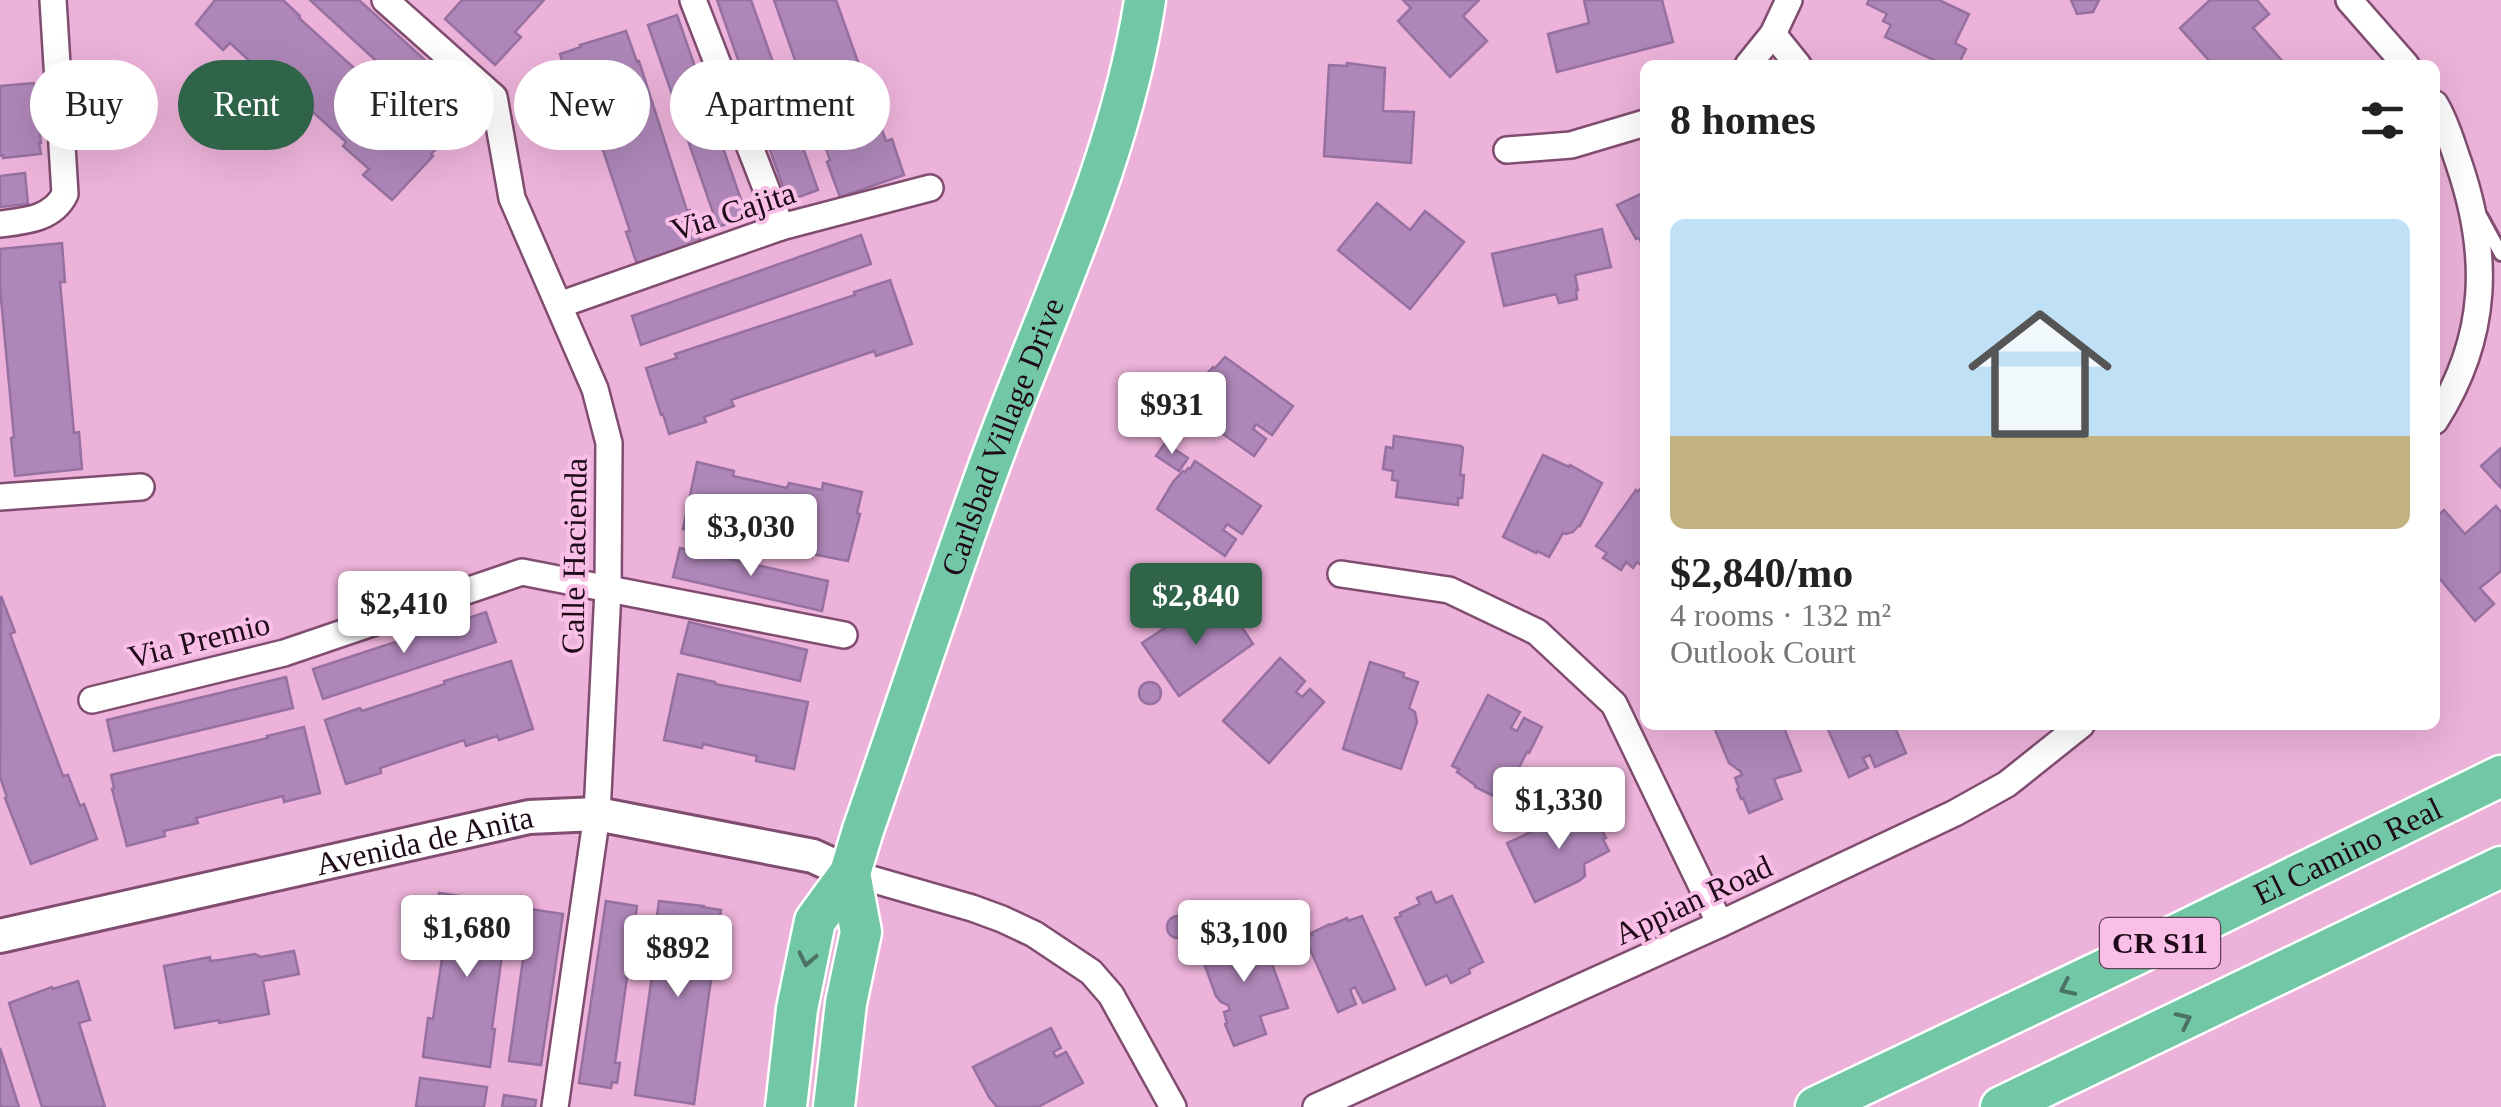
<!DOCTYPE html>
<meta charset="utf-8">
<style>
body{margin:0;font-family:Georgia,serif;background:#f6f6f6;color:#222;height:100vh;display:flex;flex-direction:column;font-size:38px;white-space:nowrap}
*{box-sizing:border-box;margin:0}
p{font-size:32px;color:#767676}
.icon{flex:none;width:55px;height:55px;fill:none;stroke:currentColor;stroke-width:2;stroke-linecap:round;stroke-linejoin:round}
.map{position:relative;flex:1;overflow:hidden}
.panel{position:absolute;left:1640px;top:60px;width:800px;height:670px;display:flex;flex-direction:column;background:#fff;border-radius:15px;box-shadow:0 10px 40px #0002}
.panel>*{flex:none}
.banner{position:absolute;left:30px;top:60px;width:950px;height:90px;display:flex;gap:20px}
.price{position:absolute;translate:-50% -85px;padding:0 22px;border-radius:10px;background:#fff;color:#222;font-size:32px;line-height:65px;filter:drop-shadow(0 2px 5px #0008)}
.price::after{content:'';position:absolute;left:50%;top:60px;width:30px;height:22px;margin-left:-15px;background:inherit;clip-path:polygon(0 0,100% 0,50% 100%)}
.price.selected{background:#306449;color:#fff}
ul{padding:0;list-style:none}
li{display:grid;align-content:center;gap:20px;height:530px;padding:0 30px}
li span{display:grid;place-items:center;height:310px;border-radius:15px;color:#555}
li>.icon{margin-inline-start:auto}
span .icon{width:180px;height:180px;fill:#fffc;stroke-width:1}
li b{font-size:42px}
h2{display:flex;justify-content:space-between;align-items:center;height:120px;padding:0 30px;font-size:42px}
.pill{padding:0 35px;border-radius:45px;background:#fff;box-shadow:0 10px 40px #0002;font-size:35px;line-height:90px}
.pill.selected{background:#306449;color:#fff}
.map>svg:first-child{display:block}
.building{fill:#ae87b8;stroke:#9670a0;stroke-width:2.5}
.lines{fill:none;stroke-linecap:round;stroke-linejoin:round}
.service-casing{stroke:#804d70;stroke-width:18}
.minor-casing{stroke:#804d70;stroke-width:30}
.tertiary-casing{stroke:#804d70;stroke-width:38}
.primary-casing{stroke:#fff;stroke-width:45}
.service{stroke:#fff;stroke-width:12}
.minor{stroke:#fff;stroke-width:25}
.tertiary{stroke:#fff;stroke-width:32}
.primary{stroke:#72c8a6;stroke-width:40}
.oneway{stroke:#4c7266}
.labels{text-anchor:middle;stroke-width:8;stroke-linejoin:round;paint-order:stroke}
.shield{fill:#fabfe6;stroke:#604056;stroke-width:2.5}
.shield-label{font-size:30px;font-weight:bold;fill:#1e0a18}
.street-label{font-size:32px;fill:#1e0a18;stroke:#fabfe6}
</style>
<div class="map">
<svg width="2501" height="1107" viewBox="0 0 2501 1107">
<rect width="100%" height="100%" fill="#ecb2d9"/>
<g class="building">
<polygon points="215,0 283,0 300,16 299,18 387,98 390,95 417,121 414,125 438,147 431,154 433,156 392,200 363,175 369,169 343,146 346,142 259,63 255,66 230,43 223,50 196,24"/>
<polygon points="310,0 359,0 471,102 448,127"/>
<polygon points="462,0 544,0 515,32 521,37 495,65 445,19"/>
<polygon points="717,0 751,0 818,190 788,201"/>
<polygon points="774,0 836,0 886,141 892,139 904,175 840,197 827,162 830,160"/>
<polygon points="1403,0 1479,0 1463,16 1487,41 1450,77 1398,21 1411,8"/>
<polygon points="1584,0 1662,0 1673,42 1557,72 1548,34 1589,23"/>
<polygon points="1869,0 1939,0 1969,14 1955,43 1966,49 1958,65 1944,65 1885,37 1891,25 1883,21 1887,14 1867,4"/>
<polygon points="2071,0 2099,0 2093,12 2077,14"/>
<polygon points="2210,0 2257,0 2269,14 2253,28 2285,64 2213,65 2180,28"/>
<polygon points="677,15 747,217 718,227 648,25"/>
<polygon points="626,31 637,62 639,61 687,211 690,210 702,246 638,267 626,232 630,231 592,117 586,119 576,88 571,90 560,54 581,47 580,45"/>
<polygon points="1347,63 1385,68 1383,111 1414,112 1411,163 1324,156 1329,65 1347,66"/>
<polygon points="34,83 41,143 39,143 41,154 3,158 3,155 0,156 0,86"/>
<polygon points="25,173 28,204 0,207 0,176"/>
<polygon points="1645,192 1645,251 1639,238 1636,239 1617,205"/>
<polygon points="1377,203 1410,230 1425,211 1464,242 1410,309 1338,250"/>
<polygon points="1602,229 1611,267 1575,275 1578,290 1576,290 1577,299 1559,303 1556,294 1504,306 1492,254"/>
<polygon points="861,235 871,264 641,345 632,316"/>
<polygon points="62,243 65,282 60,282 74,433 79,432 82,469 15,476 11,438 14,437 0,288 0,249"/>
<polygon points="890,280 912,344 876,356 874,351 731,400 734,406 704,417 706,422 669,434 663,414 661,415 646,368 677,358 675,354 855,295 854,292"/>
<polygon points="1225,357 1293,406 1272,435 1256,424 1253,429 1266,439 1254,456 1185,407 1203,378 1213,367 1215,368"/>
<polygon points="1394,436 1461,446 1463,448 1460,475 1464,475 1462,498 1458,498 1458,505 1396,497 1398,481 1392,480 1393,471 1383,469 1386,447 1393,448"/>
<polygon points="1165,443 1188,458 1179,471 1156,456"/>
<polygon points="2501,448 2501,488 2481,466"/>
<polygon points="1543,455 1569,467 1570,465 1602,483 1580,526 1579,525 1573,532 1566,534 1563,533 1549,557 1537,551 1536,553 1503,537"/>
<polygon points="1195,461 1261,506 1242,534 1227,524 1223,530 1236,539 1225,556 1157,509 1173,482 1183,471 1185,472 1188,468 1190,469"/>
<polygon points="697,462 734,471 733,476 787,488 789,483 822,490 823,483 862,492 857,513 860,514 848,561 812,554 812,557 775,549 774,555 751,550 753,541 683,529"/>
<polygon points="1645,482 1645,568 1637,562 1633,568 1626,562 1621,570 1603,558 1607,553 1596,546 1636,490 1638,492"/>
<polygon points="2496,506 2501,512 2501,571 2480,588 2494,604 2475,621 2435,573 2435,518 2444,510 2465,534"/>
<polygon points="680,548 828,581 822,611 673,577"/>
<polygon points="1,596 15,632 10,634 63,776 68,775 80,806 84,804 97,839 31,864 5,798 7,797 0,777"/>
<polygon points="1222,608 1231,621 1236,618 1253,644 1179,696 1142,643 1181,617 1194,616 1199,621 1214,610 1216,613"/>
<polygon points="486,612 496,642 323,699 313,669"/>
<polygon points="689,622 807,650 800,681 681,653"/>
<polygon points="1280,658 1305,681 1296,692 1302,697 1310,689 1324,702 1269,763 1223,721"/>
<polygon points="511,661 533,729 499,740 497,736 466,746 464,740 380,768 381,773 346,784 325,720 360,708 362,711 445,684 444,681"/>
<polygon points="1370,662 1404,673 1403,677 1418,682 1409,708 1415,712 1417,722 1401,769 1343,749"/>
<polygon points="678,674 715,682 715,684 808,702 794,769 756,761 757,756 703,744 702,748 664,740"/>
<polygon points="286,677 293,708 114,751 107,720"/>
<circle cx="1150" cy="693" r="11"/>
<polygon points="1488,695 1520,712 1511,728 1517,731 1524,718 1542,727 1529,753 1527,752 1502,800 1475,787 1475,785 1457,772 1459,769 1452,766"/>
<polygon points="1713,725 1783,725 1801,771 1774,779 1782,799 1749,813 1743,798 1741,799 1737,789 1739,788 1735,778 1742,775 1740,771 1729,763"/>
<polygon points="1826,725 1894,725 1906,753 1875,767 1870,755 1863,758 1868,768 1849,777"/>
<polygon points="304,727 320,793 284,802 283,796 196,818 198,823 164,831 165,836 127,846 112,789 114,788 111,775 268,738 267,736"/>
<polygon points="1590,805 1606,838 1603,839 1609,851 1584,864 1585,876 1579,881 1535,902 1507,843"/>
<polygon points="1431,892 1436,903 1452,896 1483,962 1469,969 1470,973 1451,983 1447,975 1426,985 1395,918 1401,916 1400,913 1420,904 1417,898"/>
<polygon points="439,893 509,903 492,1029 495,1029 490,1067 423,1057 428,1018 433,1019 446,932 433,930"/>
<polygon points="606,901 637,906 615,1063 620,1063 617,1083 612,1082 611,1088 579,1083"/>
<polygon points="659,901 703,906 702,907 721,910 716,940 723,941 717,979 711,979 694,1104 635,1095 653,969 650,969"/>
<polygon points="530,909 563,914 541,1065 509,1061"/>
<polygon points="1362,916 1395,989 1363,1003 1355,987 1350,990 1356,1004 1338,1012 1305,938 1312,935 1311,933 1330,924 1331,925 1347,918 1348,921"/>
<circle cx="1178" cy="927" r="11"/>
<polygon points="1260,931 1288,1008 1260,1016 1266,1034 1234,1046 1225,1024 1227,1023 1224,1012 1230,1010 1228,1005 1221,1002 1216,996 1200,952 1233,939 1233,941"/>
<polygon points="294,951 299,974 263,981 269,1014 219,1023 219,1020 175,1028 164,966 210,957 210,961 220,960 255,954 261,957"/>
<polygon points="78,981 90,1020 79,1023 105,1107 42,1107 9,1003 52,987 53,989"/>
<polygon points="1051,1028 1061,1048 1053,1052 1056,1057 1066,1052 1083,1083 1038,1107 997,1107 989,1097 973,1067"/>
<polygon points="0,1048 19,1107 0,1107"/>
<polygon points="420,1078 487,1087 484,1107 416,1107"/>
<polygon points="504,1095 536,1100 535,1107 502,1107"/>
</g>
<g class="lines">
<defs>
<polyline id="service" points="2481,217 2501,254"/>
<g id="minor">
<polyline points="385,0 494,97 512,198 595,389 609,443 608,590 597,814 555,1107"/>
<polyline points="693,0 781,227"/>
<polyline points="2349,0 2406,65"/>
<polyline points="1773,34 1798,65"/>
<polyline points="1748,65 1773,34 1789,0"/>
<path d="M 2435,104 C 2446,122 2451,141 2458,161 C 2490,253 2489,337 2435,421"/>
<polyline points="1507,150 1571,145 1645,123"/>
<path d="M 0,224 C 25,221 53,219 65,194 L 53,0"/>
<polyline points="559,305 781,227 930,188"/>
<polyline points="0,497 141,487"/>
<polyline points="1341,574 1449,590 1537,632 1614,704 1720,924"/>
<polyline points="92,700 284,653 522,572 844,635"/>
<polyline points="850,873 972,908 1002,919 1034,934 1091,972 1111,995 1173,1107"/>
<polyline points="1316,1107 1720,924 1955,813 2007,784 2081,725"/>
</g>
<g id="tertiary">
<path id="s1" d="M 0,936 L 529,817 L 597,814 L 813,856 L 850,873"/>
</g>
<g id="primary">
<path id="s2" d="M 786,1107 L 797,1009 L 815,921 L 850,873 L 863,830 C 909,699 951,567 1000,437 C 1054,294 1122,152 1145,0"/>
<polyline points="834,1107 846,1003 861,932 850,873"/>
<path id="s3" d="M 1816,1107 L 2137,954 L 2501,776"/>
<polyline points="2001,1107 2501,867"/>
</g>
</defs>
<use href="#service" class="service-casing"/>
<use href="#minor" class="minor-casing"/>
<use href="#tertiary" class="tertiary-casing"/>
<use href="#primary" class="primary-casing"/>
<use href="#service" class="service"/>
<use href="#minor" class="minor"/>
<use href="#tertiary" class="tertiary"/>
<use href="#primary" class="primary"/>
</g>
<defs><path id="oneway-chevron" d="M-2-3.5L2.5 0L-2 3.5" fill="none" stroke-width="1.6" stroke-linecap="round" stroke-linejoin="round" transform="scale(2.5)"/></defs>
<g class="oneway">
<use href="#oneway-chevron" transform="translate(807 959) rotate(102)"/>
<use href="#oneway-chevron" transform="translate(2067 988) rotate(155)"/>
<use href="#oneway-chevron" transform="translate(2184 1020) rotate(-26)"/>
</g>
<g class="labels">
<rect class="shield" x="2100" y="918" width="120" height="50" rx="8"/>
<g class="shield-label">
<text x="2160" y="953">CR S11</text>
</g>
<g class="street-label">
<text transform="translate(733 211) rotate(-18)" y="11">Via Cajita</text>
<text dy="11" stroke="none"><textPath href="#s2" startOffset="710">Carlsbad Village Drive</textPath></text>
<text transform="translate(574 556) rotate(-89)" y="11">Calle Hacienda</text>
<text transform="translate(199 640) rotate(-14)" y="11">Via Premio</text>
<text dy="11" stroke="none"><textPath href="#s1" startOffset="435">Avenida de Anita</textPath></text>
<text dy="11" stroke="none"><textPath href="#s3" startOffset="590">El Camino Real</textPath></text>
<text transform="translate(1693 900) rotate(-25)" y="11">Appian Road</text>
</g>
</g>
</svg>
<b class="price" style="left:1172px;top:457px">$931</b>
<b class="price" style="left:751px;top:579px">$3,030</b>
<b class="price selected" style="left:1196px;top:648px">$2,840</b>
<b class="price" style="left:404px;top:656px">$2,410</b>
<b class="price" style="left:1559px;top:852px">$1,330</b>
<b class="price" style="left:467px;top:980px">$1,680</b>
<b class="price" style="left:1244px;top:985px">$3,100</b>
<b class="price" style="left:678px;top:1000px">$892</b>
<div class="banner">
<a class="pill">Buy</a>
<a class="pill selected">Rent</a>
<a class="pill">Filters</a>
<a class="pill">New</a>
<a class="pill">Apartment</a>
</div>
<section class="panel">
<h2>8 homes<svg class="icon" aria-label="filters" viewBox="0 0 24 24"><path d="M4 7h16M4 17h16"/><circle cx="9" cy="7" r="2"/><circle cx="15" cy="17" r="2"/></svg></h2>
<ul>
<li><span style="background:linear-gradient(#bfe0f5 70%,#c2b280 0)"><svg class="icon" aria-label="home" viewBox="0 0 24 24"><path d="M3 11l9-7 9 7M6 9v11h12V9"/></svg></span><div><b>$2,840/mo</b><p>4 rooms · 132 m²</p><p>Outlook Court</p></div></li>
</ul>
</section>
</div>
